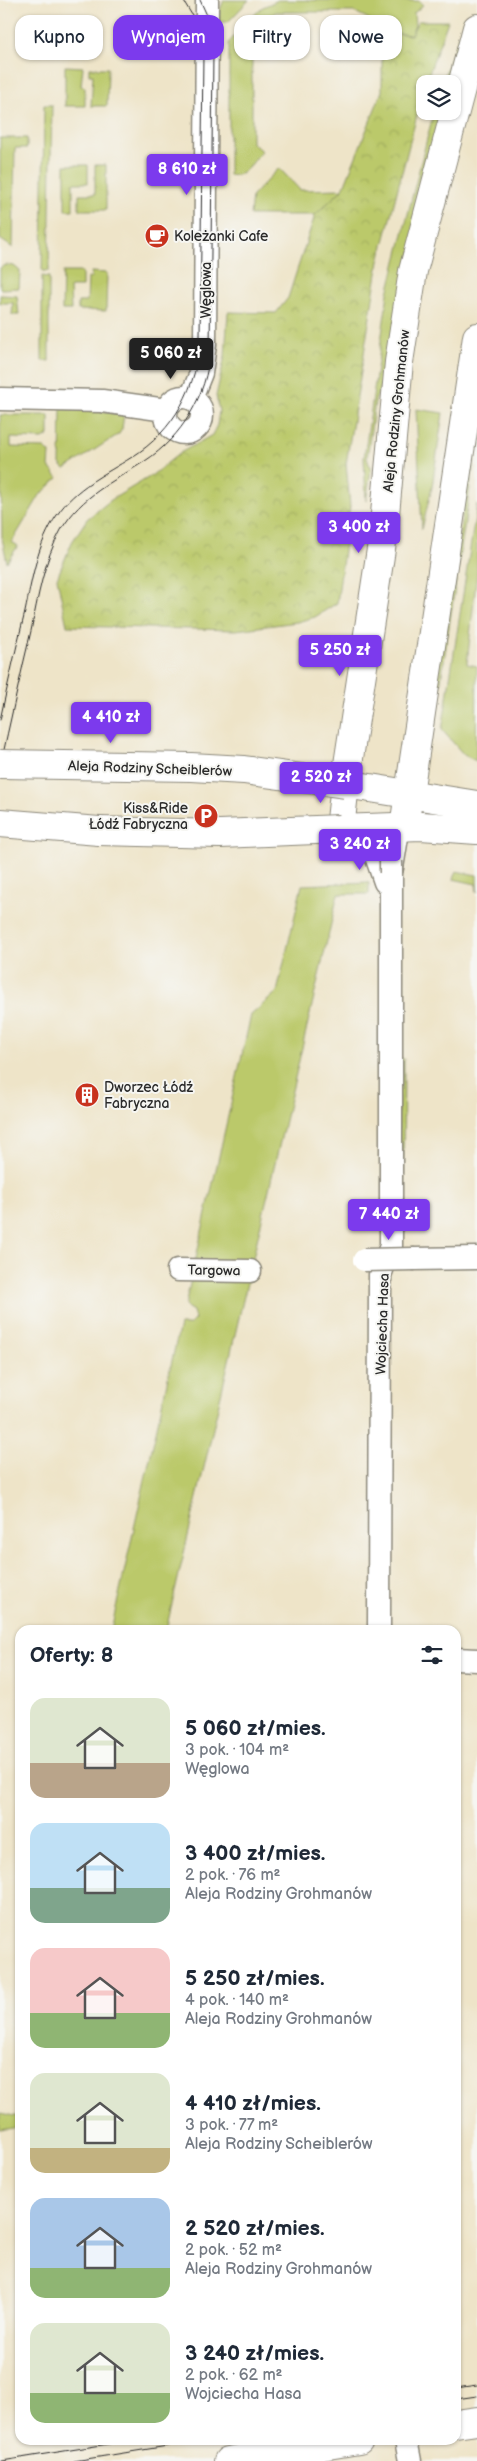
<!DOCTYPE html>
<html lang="pl">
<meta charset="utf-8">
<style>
body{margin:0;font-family:"Balsamiq Sans",sans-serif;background:#f2f2f3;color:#1f2937;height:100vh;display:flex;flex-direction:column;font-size:19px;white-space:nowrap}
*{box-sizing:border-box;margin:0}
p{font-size:16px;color:#747a83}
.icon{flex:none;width:28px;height:28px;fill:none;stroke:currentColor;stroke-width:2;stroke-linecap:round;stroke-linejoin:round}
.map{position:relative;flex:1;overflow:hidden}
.drawer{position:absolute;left:15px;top:1625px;width:446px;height:820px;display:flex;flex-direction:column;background:#fff;border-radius:15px;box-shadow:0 1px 4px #0004}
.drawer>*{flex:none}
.top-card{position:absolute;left:15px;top:15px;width:448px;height:45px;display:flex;gap:10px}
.fabs{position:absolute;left:416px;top:75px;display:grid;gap:10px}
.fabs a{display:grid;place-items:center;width:45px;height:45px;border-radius:10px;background:#fff;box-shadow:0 1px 4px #0004;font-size:25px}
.price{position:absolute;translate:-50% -42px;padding:0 11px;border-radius:5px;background:#7c3aed;color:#fff;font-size:16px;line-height:32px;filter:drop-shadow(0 1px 2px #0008)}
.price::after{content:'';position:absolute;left:50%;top:30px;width:15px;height:11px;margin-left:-8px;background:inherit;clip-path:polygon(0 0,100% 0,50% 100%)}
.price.selected{background:#222;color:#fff}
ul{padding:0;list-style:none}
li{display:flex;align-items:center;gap:15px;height:125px;padding:0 15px}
li span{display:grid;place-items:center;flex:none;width:140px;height:100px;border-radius:15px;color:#555}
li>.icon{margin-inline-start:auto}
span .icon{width:60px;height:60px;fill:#fffc;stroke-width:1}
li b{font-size:21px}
h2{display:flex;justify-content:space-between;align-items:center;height:60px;padding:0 15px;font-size:21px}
.chip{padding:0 18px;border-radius:15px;background:#fff;box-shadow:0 1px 4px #0004;font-size:18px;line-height:45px}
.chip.selected{background:#7c3aed;color:#fff}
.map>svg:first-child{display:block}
.green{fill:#bbc96b;stroke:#737a4b}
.park{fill:url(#park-crowns);stroke:#737a4b}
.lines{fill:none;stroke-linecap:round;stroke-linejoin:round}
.street-casing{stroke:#8c887a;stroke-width:25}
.secondary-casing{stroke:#8c887a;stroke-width:30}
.street{stroke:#fff;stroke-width:22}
.secondary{stroke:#fff;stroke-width:28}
.tram{stroke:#2b2b2b;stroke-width:1}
.street-bridge-casing{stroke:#8c887a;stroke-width:25;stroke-linecap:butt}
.secondary-bridge-casing{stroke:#8c887a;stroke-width:30;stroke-linecap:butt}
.street-bridge{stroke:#fff;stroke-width:22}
.secondary-bridge{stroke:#fff;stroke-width:28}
.labels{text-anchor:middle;stroke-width:4;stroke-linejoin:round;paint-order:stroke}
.poi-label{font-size:14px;fill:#2b2b2b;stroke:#f6f6f2;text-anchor:start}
.street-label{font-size:14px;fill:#2b2b2b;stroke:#f6f6f2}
</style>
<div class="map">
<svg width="477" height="2461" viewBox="0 0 477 2461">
<defs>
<pattern id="park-crowns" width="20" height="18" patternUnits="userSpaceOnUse" patternTransform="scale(1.25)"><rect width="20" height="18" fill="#bbc96b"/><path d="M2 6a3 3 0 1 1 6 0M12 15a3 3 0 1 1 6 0" fill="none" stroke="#a1ad5d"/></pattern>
</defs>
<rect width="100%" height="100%" fill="#f6f6f2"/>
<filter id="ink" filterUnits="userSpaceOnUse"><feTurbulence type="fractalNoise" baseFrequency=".02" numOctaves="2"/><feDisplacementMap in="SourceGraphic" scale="10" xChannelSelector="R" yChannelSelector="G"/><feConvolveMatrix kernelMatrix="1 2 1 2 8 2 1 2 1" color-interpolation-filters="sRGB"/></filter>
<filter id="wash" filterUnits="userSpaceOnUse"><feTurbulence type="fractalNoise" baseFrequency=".0096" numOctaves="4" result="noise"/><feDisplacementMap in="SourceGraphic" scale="20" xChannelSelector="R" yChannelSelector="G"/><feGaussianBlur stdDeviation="1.12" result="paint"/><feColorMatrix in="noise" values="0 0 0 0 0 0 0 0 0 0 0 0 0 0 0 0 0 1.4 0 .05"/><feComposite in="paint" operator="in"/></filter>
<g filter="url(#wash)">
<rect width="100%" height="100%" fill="#eee4c8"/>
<g class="green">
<polygon points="224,0 249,0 228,22 218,22 220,10"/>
<path d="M 278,0 L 419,1 L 423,5 L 414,13 L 415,25 L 411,35 L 382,32 L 369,19 L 355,12 L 276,12 L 256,26 L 252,39 L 252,143 L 262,151 C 253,161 244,179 229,175 L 229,42 L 261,8 Z"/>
<polygon points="465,20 449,84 441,84"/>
<polygon points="65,66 83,67 81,86 85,87 85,106 65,106"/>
<polygon points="89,68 108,68 107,106 91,106 93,75 89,75"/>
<polygon points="44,105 52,105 49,271 42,271"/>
<polygon points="434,111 442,111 386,370 375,402 367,458 371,470 366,501 364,458 388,293"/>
<polygon points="0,138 27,138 27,148 15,148 13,248 0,239"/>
<polygon points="65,165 88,165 88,183 73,183 73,210 65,210"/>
<polygon points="95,165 106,165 106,210 79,210 79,194 95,194"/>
<polygon points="279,168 300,190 343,189 315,215 250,215 252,196"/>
<polygon points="5,265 14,266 20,271 19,288 0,289 0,268"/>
<polygon points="63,272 82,272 82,287 70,287 71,310 62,310"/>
<polygon points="91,272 107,273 106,311 78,310 78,302 87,302 88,278 91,278"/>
<polygon points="42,276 49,277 49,361 42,361"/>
<polygon points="0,295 17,296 19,315 12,315 13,303 0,303"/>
<polygon points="61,408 124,414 122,429 119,434 65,469 60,464"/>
<polygon points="416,409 443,413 432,487 422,529"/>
<polygon points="0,415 49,415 49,435 43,439 11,438 11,447 45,448 50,453 49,467 58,478 40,495 12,542 18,546 7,562 2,538"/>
<polygon points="477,416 477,442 433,733 429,732"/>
<polygon points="477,504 477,572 467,664 477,666 476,761 464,755 442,730"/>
<polygon points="456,871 477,875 477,892 476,884 453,879"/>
<polygon points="369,882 369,894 338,894 166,1630 111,1630 180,1325 189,1325 195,1319 193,1311 185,1306 251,1015 277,992 302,885"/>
<polygon points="398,1058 404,1059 403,1192 398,1192"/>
<polygon points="0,2113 20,2117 20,2127 0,2130"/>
</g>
<polygon class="park" points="418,21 448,21 425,84 379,261 346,464 350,506 337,603 315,617 297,622 236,630 67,626 57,578 72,542 87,519 111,500 151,476 180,453 212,435 217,425 219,411 216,396 225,356 228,312 276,313 288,298 315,215 343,189 382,91 382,32 411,35"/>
</g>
<g filter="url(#ink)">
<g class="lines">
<defs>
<g id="street">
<circle cx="184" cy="415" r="18"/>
<polyline points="191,398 201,373 205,345 207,0"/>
<polyline points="0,399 102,401 166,410"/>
<polyline points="368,841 375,853 385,882"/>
<polyline points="387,879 392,868 397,837"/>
<polyline points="415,1259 477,1258"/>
<polyline points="178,1270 250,1271"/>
<polyline points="379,1630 380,1275 391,1246 391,873"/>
<polyline points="456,1659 477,1660"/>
<polyline points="406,2440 410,2461"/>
</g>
<g id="secondary">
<polyline points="477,28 413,271 399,362 383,536 345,784 340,829 421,826 477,830"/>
<polyline points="345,784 477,805"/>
<polyline points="0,823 99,831"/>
<polyline points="404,827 477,337"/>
<polyline points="456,2424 477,2421"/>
<polyline points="228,2461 359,2440"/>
</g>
</defs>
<use href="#street" class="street-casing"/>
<use href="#secondary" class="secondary-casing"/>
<use href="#street" class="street"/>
<use href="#secondary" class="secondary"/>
<g class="tram">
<path d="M 0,720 C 8,684 16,648 25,612 C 32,579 37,544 57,515 C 76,487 104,475 132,457 C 174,431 198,386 200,337 L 203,53 L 198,25 L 183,0"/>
<path d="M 0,768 C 10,722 20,677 31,631 C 38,597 44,560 61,530 C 82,495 113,482 145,461 C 182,437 207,395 210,351 L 213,52 L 210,22 L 200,0"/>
<polyline points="456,2388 477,2385"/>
<polyline points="456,2399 477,2396"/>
<polyline points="2,2461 133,2440"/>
<polyline points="74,2461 205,2440"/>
</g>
<defs>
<g id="street-bridge">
<polyline points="391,861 391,873"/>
<polyline points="364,1260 415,1259"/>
</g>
<g id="secondary-bridge">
<polyline points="0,764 191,767 244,770 345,784"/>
<polyline points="99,831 220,834 340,829"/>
</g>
</defs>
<use href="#street-bridge" class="street-bridge-casing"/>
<use href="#secondary-bridge" class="secondary-bridge-casing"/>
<use href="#street-bridge" class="street-bridge"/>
<use href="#secondary-bridge" class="secondary-bridge"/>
</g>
</g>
<defs>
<symbol id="cafe-disc" viewBox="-11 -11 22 22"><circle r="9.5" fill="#c8321e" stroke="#f6f6f2"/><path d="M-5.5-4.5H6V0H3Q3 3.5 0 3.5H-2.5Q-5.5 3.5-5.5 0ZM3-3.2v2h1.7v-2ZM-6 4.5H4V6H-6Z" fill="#fff"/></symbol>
<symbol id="parking-disc" viewBox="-11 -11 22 22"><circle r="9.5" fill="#c8321e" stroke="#f6f6f2"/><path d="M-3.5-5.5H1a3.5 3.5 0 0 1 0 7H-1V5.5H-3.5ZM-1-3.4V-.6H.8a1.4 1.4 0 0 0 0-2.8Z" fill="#fff"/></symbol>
<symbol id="building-disc" viewBox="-11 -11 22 22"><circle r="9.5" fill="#c8321e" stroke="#f6f6f2"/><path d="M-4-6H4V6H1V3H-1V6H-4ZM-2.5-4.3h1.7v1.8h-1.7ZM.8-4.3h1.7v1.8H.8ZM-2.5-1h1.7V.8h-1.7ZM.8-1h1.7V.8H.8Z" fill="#fff"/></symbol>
</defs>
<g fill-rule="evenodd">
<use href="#cafe-disc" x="143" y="222" width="28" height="28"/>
<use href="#parking-disc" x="192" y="802" width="28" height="28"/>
<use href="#building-disc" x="73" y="1081" width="28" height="28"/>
</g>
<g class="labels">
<g class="poi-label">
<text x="174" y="241">Koleżanki Cafe</text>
<text x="188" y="813" text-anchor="end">Kiss&amp;Ride<tspan x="188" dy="16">Łódź Fabryczna</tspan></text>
<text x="104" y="1092">Dworzec Łódź<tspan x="104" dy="16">Fabryczna</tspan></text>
</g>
<g class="street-label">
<text transform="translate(206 290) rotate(-90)" y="5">Węglowa</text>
<text transform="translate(396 411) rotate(-84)" y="5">Aleja Rodziny Grohmanów</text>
<text transform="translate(150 768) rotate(2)" y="5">Aleja Rodziny Scheiblerów</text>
<text transform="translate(214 1270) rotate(1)" y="5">Targowa</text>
<text transform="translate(382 1324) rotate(-88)" y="5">Wojciecha Hasa</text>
</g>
</g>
</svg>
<div class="fabs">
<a><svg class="icon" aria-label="layers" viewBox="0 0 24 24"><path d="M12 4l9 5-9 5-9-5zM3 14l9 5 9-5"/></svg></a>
</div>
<b class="price" style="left:187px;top:196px">8 610 zł</b>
<b class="price selected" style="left:171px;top:380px">5 060 zł</b>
<b class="price" style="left:359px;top:554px">3 400 zł</b>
<b class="price" style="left:340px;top:677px">5 250 zł</b>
<b class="price" style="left:111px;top:744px">4 410 zł</b>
<b class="price" style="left:321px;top:804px">2 520 zł</b>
<b class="price" style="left:360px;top:871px">3 240 zł</b>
<b class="price" style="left:389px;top:1241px">7 440 zł</b>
<div class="top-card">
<a class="chip">Kupno</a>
<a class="chip selected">Wynajem</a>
<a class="chip">Filtry</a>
<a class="chip">Nowe</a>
</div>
<section class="drawer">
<h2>Oferty: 8<svg class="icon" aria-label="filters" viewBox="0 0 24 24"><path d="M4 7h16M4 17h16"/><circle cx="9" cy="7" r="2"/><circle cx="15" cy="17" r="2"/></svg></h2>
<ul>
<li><span style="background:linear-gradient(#dfe7d0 65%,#b9a48a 0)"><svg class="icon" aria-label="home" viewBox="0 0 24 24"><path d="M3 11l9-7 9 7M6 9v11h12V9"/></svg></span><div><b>5 060 zł/mies.</b><p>3 pok. · 104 m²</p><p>Węglowa</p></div></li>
<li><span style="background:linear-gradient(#bfe0f5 65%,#7fa58c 0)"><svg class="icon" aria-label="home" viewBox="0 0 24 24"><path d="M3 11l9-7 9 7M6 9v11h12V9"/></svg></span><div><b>3 400 zł/mies.</b><p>2 pok. · 76 m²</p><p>Aleja Rodziny Grohmanów</p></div></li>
<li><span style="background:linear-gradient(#f6c9c9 65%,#8fb573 0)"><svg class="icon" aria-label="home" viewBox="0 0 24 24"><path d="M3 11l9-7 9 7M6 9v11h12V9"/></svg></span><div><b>5 250 zł/mies.</b><p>4 pok. · 140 m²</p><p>Aleja Rodziny Grohmanów</p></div></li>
<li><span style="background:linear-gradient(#dfe7d0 75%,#c2b280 0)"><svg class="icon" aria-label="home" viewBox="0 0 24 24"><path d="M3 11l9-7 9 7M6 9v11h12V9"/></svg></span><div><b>4 410 zł/mies.</b><p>3 pok. · 77 m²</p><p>Aleja Rodziny Scheiblerów</p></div></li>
<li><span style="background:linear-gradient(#a9c7e8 70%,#8fb573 0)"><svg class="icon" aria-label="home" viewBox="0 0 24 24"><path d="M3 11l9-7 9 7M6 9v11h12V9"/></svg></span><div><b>2 520 zł/mies.</b><p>2 pok. · 52 m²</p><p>Aleja Rodziny Grohmanów</p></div></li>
<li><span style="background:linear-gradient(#dfe7d0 70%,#8fb573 0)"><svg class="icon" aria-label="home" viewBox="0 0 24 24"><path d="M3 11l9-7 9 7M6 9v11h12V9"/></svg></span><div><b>3 240 zł/mies.</b><p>2 pok. · 62 m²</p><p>Wojciecha Hasa</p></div></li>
</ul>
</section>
</div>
